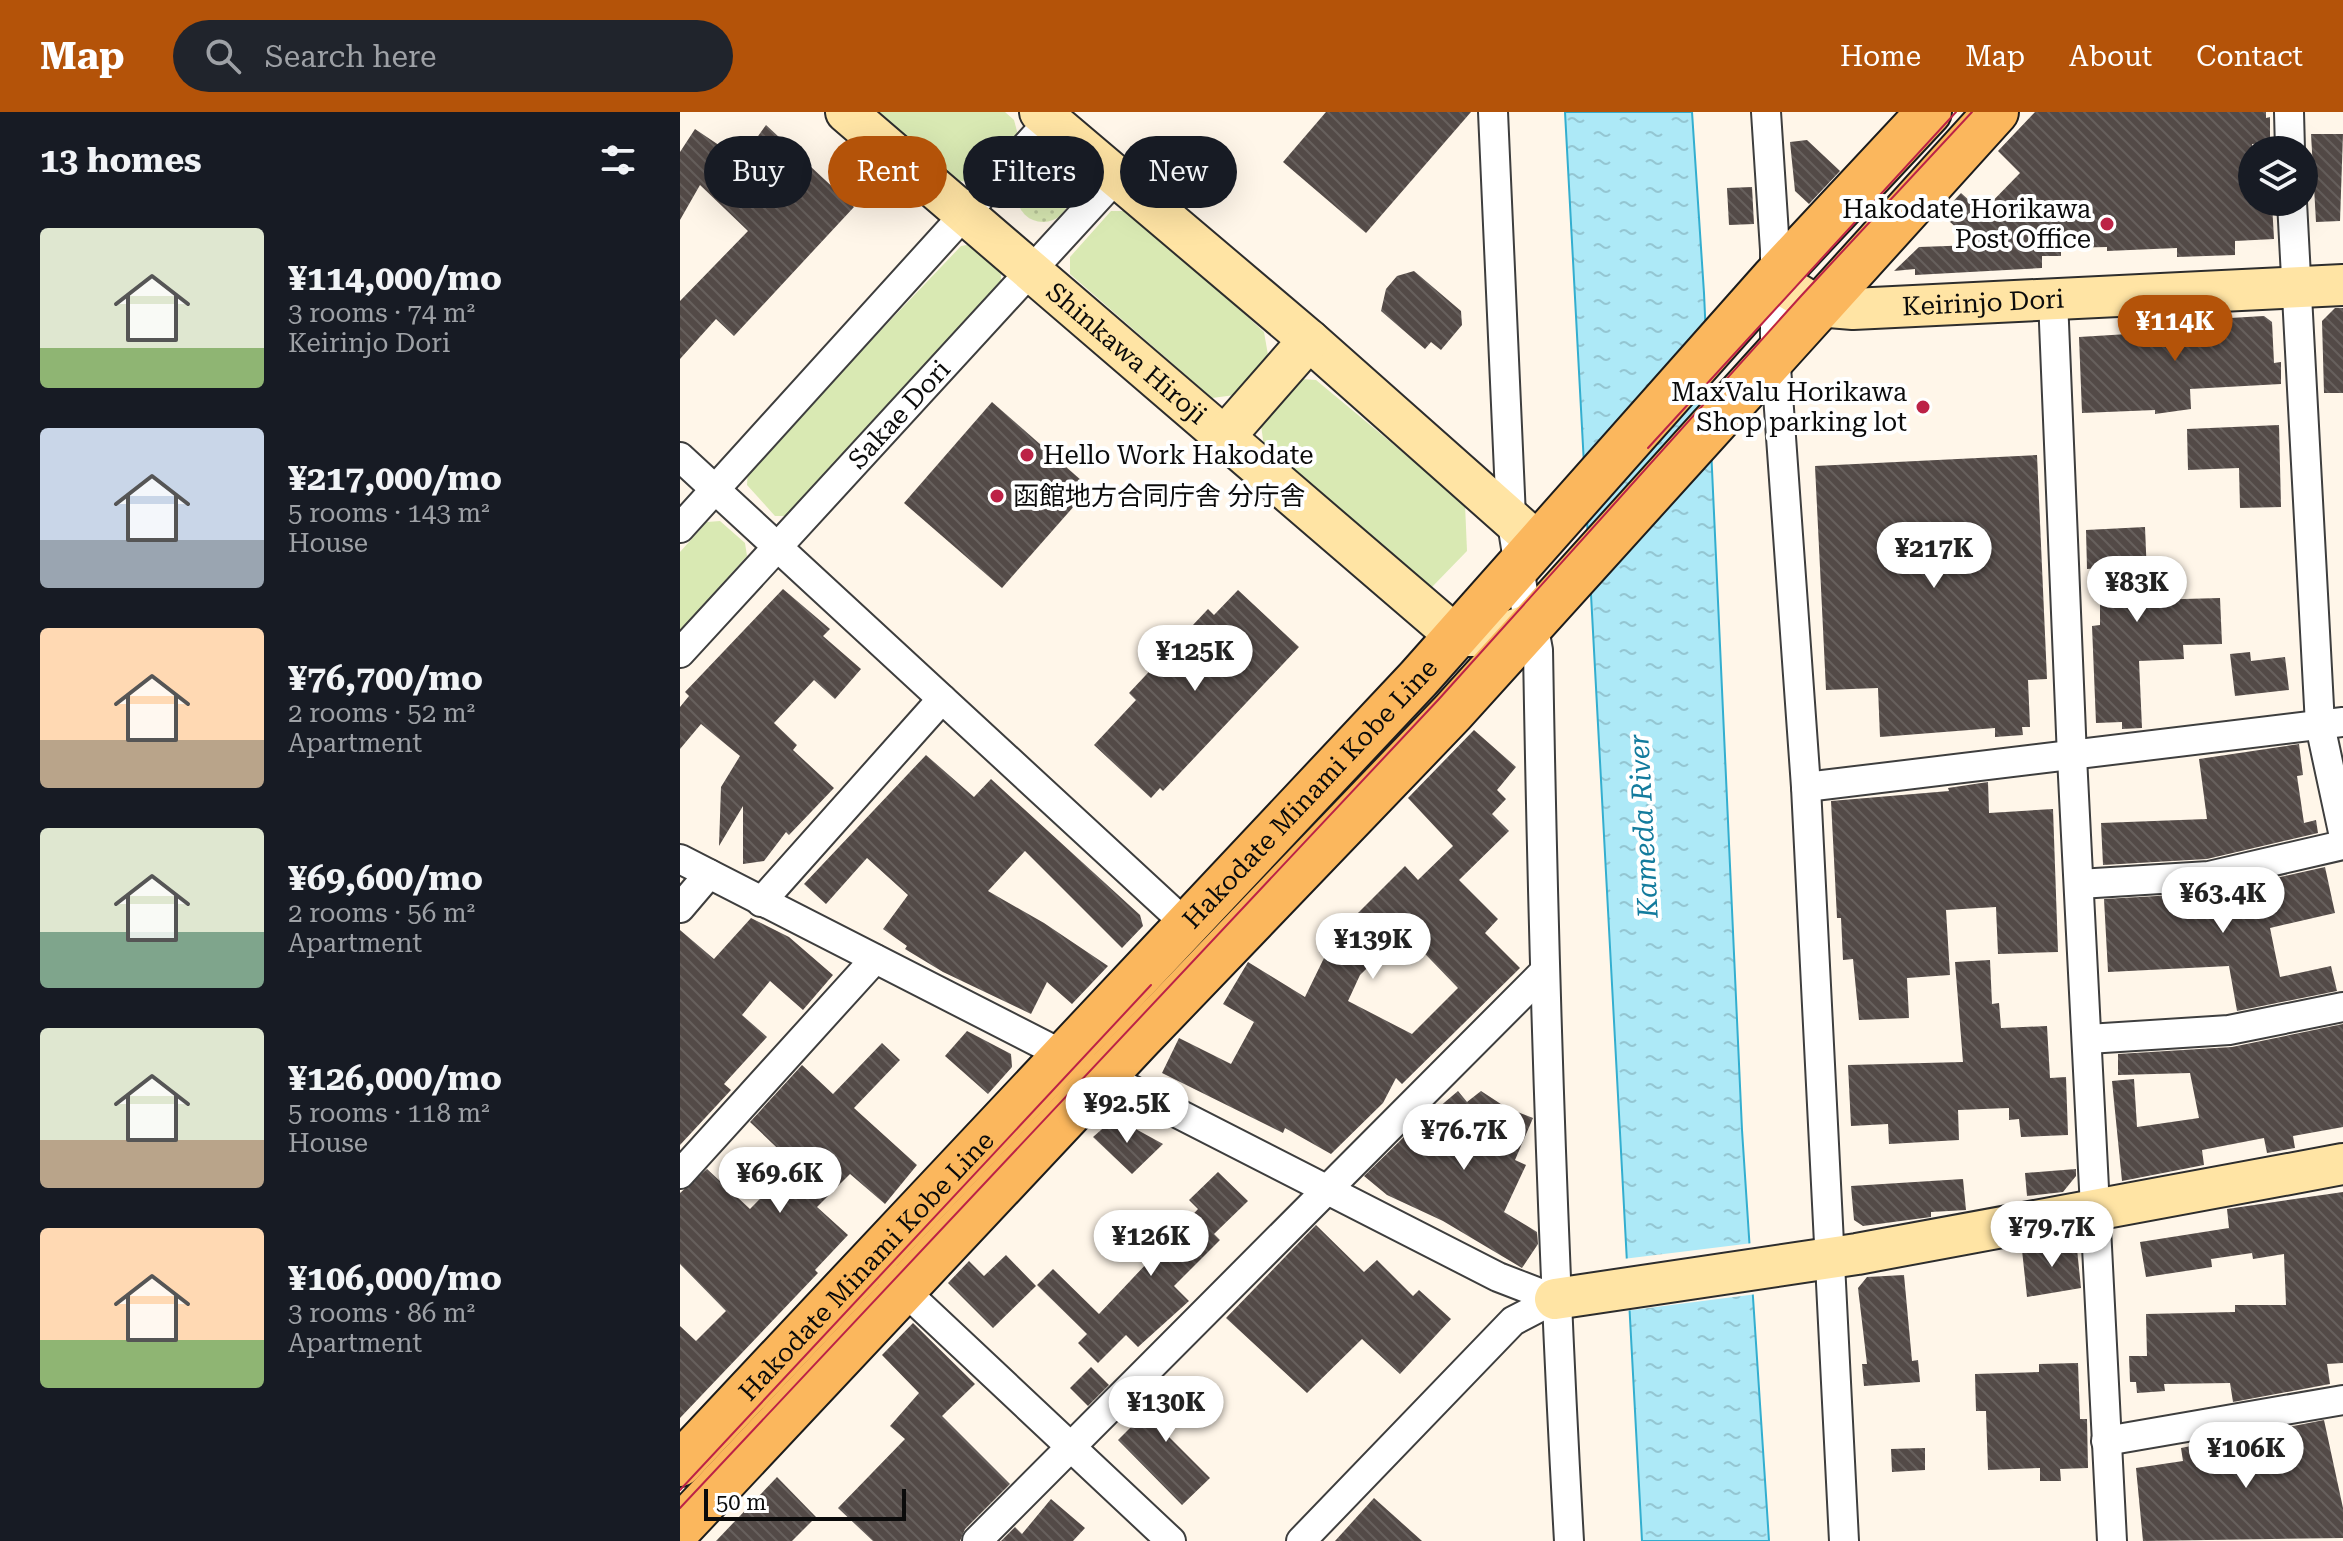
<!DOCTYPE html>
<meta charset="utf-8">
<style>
body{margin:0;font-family:"Roboto Serif","Noto Sans JP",serif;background:#20242c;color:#f1f3f6;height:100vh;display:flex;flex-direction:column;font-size:30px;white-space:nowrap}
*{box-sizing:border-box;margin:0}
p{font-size:26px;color:#9ea1a6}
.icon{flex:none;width:44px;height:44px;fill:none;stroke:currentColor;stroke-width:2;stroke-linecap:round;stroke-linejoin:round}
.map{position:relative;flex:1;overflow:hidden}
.details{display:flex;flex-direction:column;background:#171b24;width:680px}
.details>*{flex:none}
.guide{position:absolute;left:24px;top:24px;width:760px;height:72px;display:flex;gap:16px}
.fabs{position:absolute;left:1558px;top:24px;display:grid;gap:16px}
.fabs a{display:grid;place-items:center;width:80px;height:80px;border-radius:50%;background:#171b24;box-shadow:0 8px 32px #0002;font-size:40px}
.scale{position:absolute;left:24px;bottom:20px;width:202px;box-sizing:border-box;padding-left:8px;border:4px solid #0b0b0b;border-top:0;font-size:22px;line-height:28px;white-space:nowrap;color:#0b0b0b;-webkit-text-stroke:6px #fff;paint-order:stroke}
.price{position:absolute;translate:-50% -68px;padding:0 18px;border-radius:28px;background:#fff;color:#222;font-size:26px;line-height:52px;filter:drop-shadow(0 2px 4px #0008)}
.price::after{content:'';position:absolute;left:50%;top:48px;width:24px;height:18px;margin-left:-12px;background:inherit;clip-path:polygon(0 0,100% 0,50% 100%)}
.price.current{background:#b45309;color:#fff}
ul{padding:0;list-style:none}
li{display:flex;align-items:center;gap:24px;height:200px;padding:0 40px}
li span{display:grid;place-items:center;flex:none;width:224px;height:160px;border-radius:8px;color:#555}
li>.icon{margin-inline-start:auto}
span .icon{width:96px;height:96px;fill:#fffc;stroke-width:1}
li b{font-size:34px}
h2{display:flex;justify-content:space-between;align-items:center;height:96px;padding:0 40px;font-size:34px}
.pill{padding:0 28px;border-radius:36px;background:#171b24;box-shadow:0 8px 32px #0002;font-size:28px;line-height:72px}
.pill.current{background:#b45309;color:#fff}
header{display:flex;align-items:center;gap:48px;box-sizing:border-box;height:112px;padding:0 40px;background:#b45309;color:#fff}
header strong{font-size:38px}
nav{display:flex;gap:44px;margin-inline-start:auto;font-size:28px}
.search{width:560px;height:72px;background:#20242c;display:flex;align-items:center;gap:20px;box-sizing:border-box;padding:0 28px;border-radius:44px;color:#9ea1a6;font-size:30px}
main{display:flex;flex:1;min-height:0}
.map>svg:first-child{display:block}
.grass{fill:#d9e9b3}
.garden{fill:url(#garden-dots)}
.water{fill:url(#water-ripples);stroke:#33aecf;stroke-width:2}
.pier{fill:#fff6e9}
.building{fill:url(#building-back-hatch);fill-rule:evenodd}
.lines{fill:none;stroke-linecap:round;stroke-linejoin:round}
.street-casing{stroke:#3e3e3e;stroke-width:32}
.secondary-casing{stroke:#2d2d2d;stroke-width:44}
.primary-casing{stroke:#1c1c1c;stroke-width:48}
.street{stroke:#fff;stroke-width:28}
.secondary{stroke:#ffe4a4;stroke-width:40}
.primary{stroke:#fbb75d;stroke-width:44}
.tram{stroke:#bc2246;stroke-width:2}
.poi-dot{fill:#bc2246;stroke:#fff;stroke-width:3}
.labels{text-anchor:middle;stroke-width:8;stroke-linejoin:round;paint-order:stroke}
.poi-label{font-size:26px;fill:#0b0b0b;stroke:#fff;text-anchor:end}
.street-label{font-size:26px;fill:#0b0b0b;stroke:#fff}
.water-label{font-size:28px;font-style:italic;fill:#137b9d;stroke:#fff}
</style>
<header>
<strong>Map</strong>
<div class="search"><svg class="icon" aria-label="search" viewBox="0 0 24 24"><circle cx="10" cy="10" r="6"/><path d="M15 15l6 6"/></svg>Search here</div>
<nav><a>Home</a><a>Map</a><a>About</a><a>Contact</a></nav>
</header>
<main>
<section class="details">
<h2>13 homes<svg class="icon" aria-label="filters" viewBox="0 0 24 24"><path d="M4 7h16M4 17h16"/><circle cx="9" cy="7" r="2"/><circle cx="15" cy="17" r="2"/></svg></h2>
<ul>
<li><span style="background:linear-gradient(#dfe7d0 75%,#8fb573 0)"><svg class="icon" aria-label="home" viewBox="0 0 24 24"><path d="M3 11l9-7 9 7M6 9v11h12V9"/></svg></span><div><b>¥114,000/mo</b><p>3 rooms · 74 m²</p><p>Keirinjo Dori</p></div></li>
<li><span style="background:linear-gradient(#c9d6e8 70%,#9aa5b1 0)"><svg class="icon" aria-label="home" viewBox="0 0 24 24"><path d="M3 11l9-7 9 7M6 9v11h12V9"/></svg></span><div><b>¥217,000/mo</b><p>5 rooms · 143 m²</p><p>House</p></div></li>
<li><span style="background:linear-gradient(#ffd9b3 70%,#b9a48a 0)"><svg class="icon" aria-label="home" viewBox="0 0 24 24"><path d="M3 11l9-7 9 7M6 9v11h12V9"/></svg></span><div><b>¥76,700/mo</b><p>2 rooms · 52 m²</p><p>Apartment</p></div></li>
<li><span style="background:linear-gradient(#dfe7d0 65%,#7fa58c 0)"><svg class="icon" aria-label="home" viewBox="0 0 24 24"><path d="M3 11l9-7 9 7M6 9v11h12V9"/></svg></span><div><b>¥69,600/mo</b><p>2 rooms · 56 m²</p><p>Apartment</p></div></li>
<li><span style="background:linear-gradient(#dfe7d0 70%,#b9a48a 0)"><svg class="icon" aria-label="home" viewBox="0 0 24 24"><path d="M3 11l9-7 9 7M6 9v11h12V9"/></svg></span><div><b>¥126,000/mo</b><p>5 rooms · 118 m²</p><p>House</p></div></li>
<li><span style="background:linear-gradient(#ffd9b3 70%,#8fb573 0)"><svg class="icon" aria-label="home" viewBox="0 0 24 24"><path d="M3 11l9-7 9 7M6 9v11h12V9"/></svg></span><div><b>¥106,000/mo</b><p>3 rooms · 86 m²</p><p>Apartment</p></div></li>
</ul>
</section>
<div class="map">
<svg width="1663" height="1429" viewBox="0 0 1663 1429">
<defs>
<pattern id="garden-dots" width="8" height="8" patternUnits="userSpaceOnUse" patternTransform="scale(2)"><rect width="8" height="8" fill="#d9e9b3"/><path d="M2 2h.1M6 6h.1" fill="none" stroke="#b9c699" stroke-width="1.8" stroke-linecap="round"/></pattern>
<pattern id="water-ripples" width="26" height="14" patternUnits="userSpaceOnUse" patternTransform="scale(2)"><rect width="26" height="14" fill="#ade9f7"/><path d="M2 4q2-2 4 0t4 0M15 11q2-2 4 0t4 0" fill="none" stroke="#94c6d2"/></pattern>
<pattern id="building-back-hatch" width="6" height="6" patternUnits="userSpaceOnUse" patternTransform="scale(2)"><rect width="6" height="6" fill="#534a47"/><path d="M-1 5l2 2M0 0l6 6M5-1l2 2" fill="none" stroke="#67605d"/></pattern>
</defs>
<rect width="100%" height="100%" fill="#fff6e9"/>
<g class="grass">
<polygon points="198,0 325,0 334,8 338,23 296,70 277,69"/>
<polygon points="431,99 452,99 584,220 588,243 555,283 532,286 390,162 390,145"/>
<polygon points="293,132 321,156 321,171 108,404 95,404 67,373 68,358 281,134"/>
<polygon points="622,267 636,268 785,392 787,439 752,475 584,335 581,313"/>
<polygon points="40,409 65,431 67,444 0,519 0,440 27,410"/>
</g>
<circle class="garden" cx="363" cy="84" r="26"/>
<polygon class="water" points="885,0 1012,0 1024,181 1062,1018 1089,1429 962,1429"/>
<polygon class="pier" points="1073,1131 1077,1182 945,1199 943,1147"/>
<g class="building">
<polygon points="646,0 791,0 686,121 603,50"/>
<polygon points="1355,0 1586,0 1586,6 1590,5 1590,31 1572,32 1572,92 1592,91 1594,127 1555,129 1555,143 1497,145 1497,136 1427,139 1427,135 1381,136 1381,144 1362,144 1362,156 1235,163 1235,157 1214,159 1239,135 1296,133 1261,102 1281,81 1302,100 1340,61 1318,39"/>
<polygon points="86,13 174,95 54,224 36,207 0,247 0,189 68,119 20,73 0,108 0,40 15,17 61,48"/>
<polygon points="1631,22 1663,22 1660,109 1636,110"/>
<polygon points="1127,28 1160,59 1129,92 1115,79 1110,30"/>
<polygon points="1072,75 1074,112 1049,113 1047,76"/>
<polygon points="734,159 781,199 782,213 761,238 751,230 745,237 701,199 706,177 717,164"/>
<polygon points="1655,196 1663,196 1663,281 1644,281 1642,209"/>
<polygon points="1584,204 1592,210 1594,251 1601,250 1601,272 1510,277 1511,297 1475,302 1475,298 1402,301 1399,225 1448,222 1448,212"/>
<polygon points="312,290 410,376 322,476 224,391"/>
<polygon points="1599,313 1601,395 1560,396 1559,356 1508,358 1507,317"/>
<polygon points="1357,343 1367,567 1348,568 1350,615 1342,615 1343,623 1315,625 1315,616 1200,625 1198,576 1146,578 1135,354"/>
<polygon points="1465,415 1468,488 1540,486 1542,532 1503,533 1504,547 1459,549 1462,616 1442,617 1442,610 1416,611 1412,514 1420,513 1420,456 1407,457 1406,418"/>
<polygon points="103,477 150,517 143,524 181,557 155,587 134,568 94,611 117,633 113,638 154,676 109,723 106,720 84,749 63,752 63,694 39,734 41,675 60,644 21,612 0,637 0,595 9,584 5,580"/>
<polygon points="558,478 619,535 483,679 480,676 471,686 414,633 456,588 449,581 528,497 534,503"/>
<polygon points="1570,540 1571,549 1605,545 1609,578 1555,584 1550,542"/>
<path d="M 794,618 L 836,655 L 817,678 L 826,687 L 812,702 L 829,719 L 779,768 L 818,807 L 805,821 L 840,856 L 722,972 L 716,966 L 703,991 L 651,1042 L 605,1016 L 603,1021 L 482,961 L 499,926 L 551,952 L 574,910 L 543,892 L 568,850 L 625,885 L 644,846 L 639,840 L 725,754 L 738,768 L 773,734 L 728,686 ZM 724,820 L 778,876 L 732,922 L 668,889 L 680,863 Z"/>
<polygon points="1619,632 1623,663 1617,664 1624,711 1636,708 1638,721 1527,747 1423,753 1421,711 1527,707 1519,647"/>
<polygon points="246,643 294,685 311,667 460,803 463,814 442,836 345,739 308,779 364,811 428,854 392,892 367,870 351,902 263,860 225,837 227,834 203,817 228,783 187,746 146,792 124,772"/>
<polygon points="1308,670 1309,701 1373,697 1378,840 1318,842 1316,795 1266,798 1270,863 1227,866 1229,906 1179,908 1173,847 1163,848 1161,806 1157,806 1151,689 1269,679 1268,676"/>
<polygon points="1645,755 1655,801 1590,816 1600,865 1651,854 1657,879 1557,899 1549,854 1428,860 1424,787 1530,781"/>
<polygon points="71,806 109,825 153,863 123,898 90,869 62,903 87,925 44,972 51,978 0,1033 0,818 34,847"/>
<polygon points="1310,848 1312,892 1319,891 1321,916 1367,914 1370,966 1386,965 1388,1023 1341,1025 1339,1007 1329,1008 1329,996 1278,998 1279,1028 1209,1032 1208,1012 1171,1014 1168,953 1283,950 1275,850"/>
<polygon points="1663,912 1663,1015 1613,1024 1615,1036 1587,1041 1584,1026 1522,1038 1524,1053 1442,1069 1432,969 1454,967 1457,1015 1519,1006 1510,961 1438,963 1438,942 1552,935"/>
<polygon points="287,919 331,942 332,955 308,982 265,944"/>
<polygon points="202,931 220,948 174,996 237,1053 205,1092 170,1062 137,1095 168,1123 135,1158 138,1161 0,1306 0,1214 16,1229 46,1199 0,1152 0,1081 27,1057 70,1097 114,1052 70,1010 122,953 153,982"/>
<polygon points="778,979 787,990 801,979 827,996 853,1006 835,1048 846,1053 824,1100 857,1120 858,1132 842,1156 763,1109 707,1083 684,1064 726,1023"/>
<polygon points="443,1010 483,1032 452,1062 413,1025 429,1011"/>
<polygon points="1396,1057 1396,1064 1383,1080 1347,1084 1345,1061"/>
<polygon points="538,1060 568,1089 534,1122 540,1128 494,1174 509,1189 458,1235 446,1223 418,1251 398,1231 407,1222 357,1173 373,1157 419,1202 518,1097 509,1088"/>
<polygon points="1283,1067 1286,1098 1251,1100 1251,1105 1183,1114 1174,1108 1171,1074"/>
<polygon points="1663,1080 1663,1251 1647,1252 1650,1272 1553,1290 1550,1271 1484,1272 1485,1279 1457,1281 1456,1270 1450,1270 1449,1244 1467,1244 1466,1202 1555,1200 1555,1193 1606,1193 1604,1142 1573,1147 1572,1141 1531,1147 1532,1155 1466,1165 1460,1130 1549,1116 1547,1097"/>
<polygon points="636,1113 684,1160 697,1148 733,1184 739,1178 771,1207 720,1262 682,1227 627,1281 546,1206"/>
<polygon points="1387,1128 1397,1137 1401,1176 1347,1185 1342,1138 1371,1135 1370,1130"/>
<polygon points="326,1143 356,1174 313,1216 268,1171 289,1149 304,1164"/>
<polygon points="1224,1163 1232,1249 1238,1248 1240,1270 1184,1274 1182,1252 1187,1252 1178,1176 1187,1165"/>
<polygon points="233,1211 295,1272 262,1304 330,1372 285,1417 280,1429 193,1429 158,1396 225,1327 210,1314 239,1281 202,1243"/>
<polygon points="1398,1251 1400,1307 1407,1307 1408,1356 1380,1357 1381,1369 1360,1369 1360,1356 1308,1358 1306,1299 1296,1299 1295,1262 1359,1260 1359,1252"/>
<polygon points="411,1255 429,1273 408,1294 390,1276"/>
<polygon points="497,1269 520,1291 487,1323 530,1366 502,1393 438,1328"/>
<polygon points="1644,1308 1663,1396 1663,1426 1463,1429 1456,1356 1503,1349 1501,1336"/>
<polygon points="1245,1336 1245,1358 1212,1360 1211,1337"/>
<polygon points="97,1365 136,1405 112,1429 36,1429"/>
<polygon points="694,1386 742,1429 655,1429"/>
<polygon points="371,1387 405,1416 393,1429 321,1429 335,1415 342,1422"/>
</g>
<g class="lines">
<defs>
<g id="street">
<path d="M 813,0 L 831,405 L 845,492 L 853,511 L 858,538 C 863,835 872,1132 889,1429"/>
<polyline points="1086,0 1095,138 1095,241 1126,675 1164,1429"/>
<polyline points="1609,0 1610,38"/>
<polyline points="1612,90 1640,613 1663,720"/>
<polyline points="1373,187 1392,645 1432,1429"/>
<polyline points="0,345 506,812"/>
<polyline points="0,416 370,8"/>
<path id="s1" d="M 0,541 L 437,65"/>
<polyline points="1126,675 1663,610"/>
<polyline points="0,747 818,1165 875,1187"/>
<polyline points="1399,772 1529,764 1663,733"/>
<polyline points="81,790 262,587"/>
<polyline points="0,796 29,762"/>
<polyline points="1408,927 1549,918 1663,895"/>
<polyline points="0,1062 195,847"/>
<polyline points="212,1167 491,1429"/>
<polyline points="1426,1329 1663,1288"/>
<polyline points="297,1429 863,861"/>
<polyline points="621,1429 833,1209 875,1187"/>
</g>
<g id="secondary">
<path id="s2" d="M 166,0 L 776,524 L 816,524 L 853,511"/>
<polyline points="360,0 629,228 858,431"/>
<path id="s3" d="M 1093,167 L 1137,194 L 1173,197 L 1663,173"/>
<polyline points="545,324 629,228"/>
<polyline points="875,1187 1177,1142 1663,1052"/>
</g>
<g id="primary">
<path id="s4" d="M 0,1352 L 738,567 L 1093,167 L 1249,0"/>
<polyline points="0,1416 460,926 772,601 1316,0"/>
</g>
</defs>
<use href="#street" class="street-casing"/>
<use href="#secondary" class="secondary-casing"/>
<use href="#primary" class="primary-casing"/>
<use href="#street" class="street"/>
<use href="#secondary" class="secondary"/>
<use href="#primary" class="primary"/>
<g class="tram">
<polyline points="968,336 1276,0"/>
<polyline points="0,1378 471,873"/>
<polyline points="0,1396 759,587 1121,184 1292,0"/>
</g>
</g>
<g class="poi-dot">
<circle cx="1427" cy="112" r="8"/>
<circle cx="1243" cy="295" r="8"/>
<circle cx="347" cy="343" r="8"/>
<circle cx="317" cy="384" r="8"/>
</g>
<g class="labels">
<g class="poi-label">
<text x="1411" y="106">Hakodate Horikawa<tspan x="1411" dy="30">Post Office</tspan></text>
<text x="1227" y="289">MaxValu Horikawa<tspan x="1227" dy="30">Shop parking lot</tspan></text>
<text x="363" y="352" text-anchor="start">Hello Work Hakodate</text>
<text x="333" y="393" text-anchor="start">函館地方合同庁舎 分庁舎</text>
</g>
<g class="street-label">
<text dy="9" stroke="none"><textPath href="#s3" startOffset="218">Keirinjo Dori</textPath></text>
<text dy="9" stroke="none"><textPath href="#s2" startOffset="370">Shinkawa Hiroji</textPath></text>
<text dy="9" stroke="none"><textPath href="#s1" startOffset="324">Sakae Dori</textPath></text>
<text dy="9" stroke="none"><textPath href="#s4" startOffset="920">Hakodate Minami Kobe Line</textPath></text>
<text dy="9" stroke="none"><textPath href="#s4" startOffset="272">Hakodate Minami Kobe Line</textPath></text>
</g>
<g class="water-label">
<text transform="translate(963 714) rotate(-93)" y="10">Kameda River</text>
</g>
</g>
</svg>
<div class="fabs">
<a><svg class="icon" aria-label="layers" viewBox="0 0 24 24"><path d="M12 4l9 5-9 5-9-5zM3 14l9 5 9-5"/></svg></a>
</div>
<div class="scale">50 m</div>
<b class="price current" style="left:1495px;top:251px">¥114K</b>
<b class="price" style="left:1254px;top:478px">¥217K</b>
<b class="price" style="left:1457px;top:512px">¥83K</b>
<b class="price" style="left:515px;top:581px">¥125K</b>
<b class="price" style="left:1543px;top:823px">¥63.4K</b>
<b class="price" style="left:693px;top:869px">¥139K</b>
<b class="price" style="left:447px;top:1033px">¥92.5K</b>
<b class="price" style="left:784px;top:1060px">¥76.7K</b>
<b class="price" style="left:100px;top:1103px">¥69.6K</b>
<b class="price" style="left:1372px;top:1157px">¥79.7K</b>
<b class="price" style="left:471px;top:1166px">¥126K</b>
<b class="price" style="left:486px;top:1332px">¥130K</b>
<b class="price" style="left:1566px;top:1378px">¥106K</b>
<div class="guide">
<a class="pill">Buy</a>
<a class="pill current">Rent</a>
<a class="pill">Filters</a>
<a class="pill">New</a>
</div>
</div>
</main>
